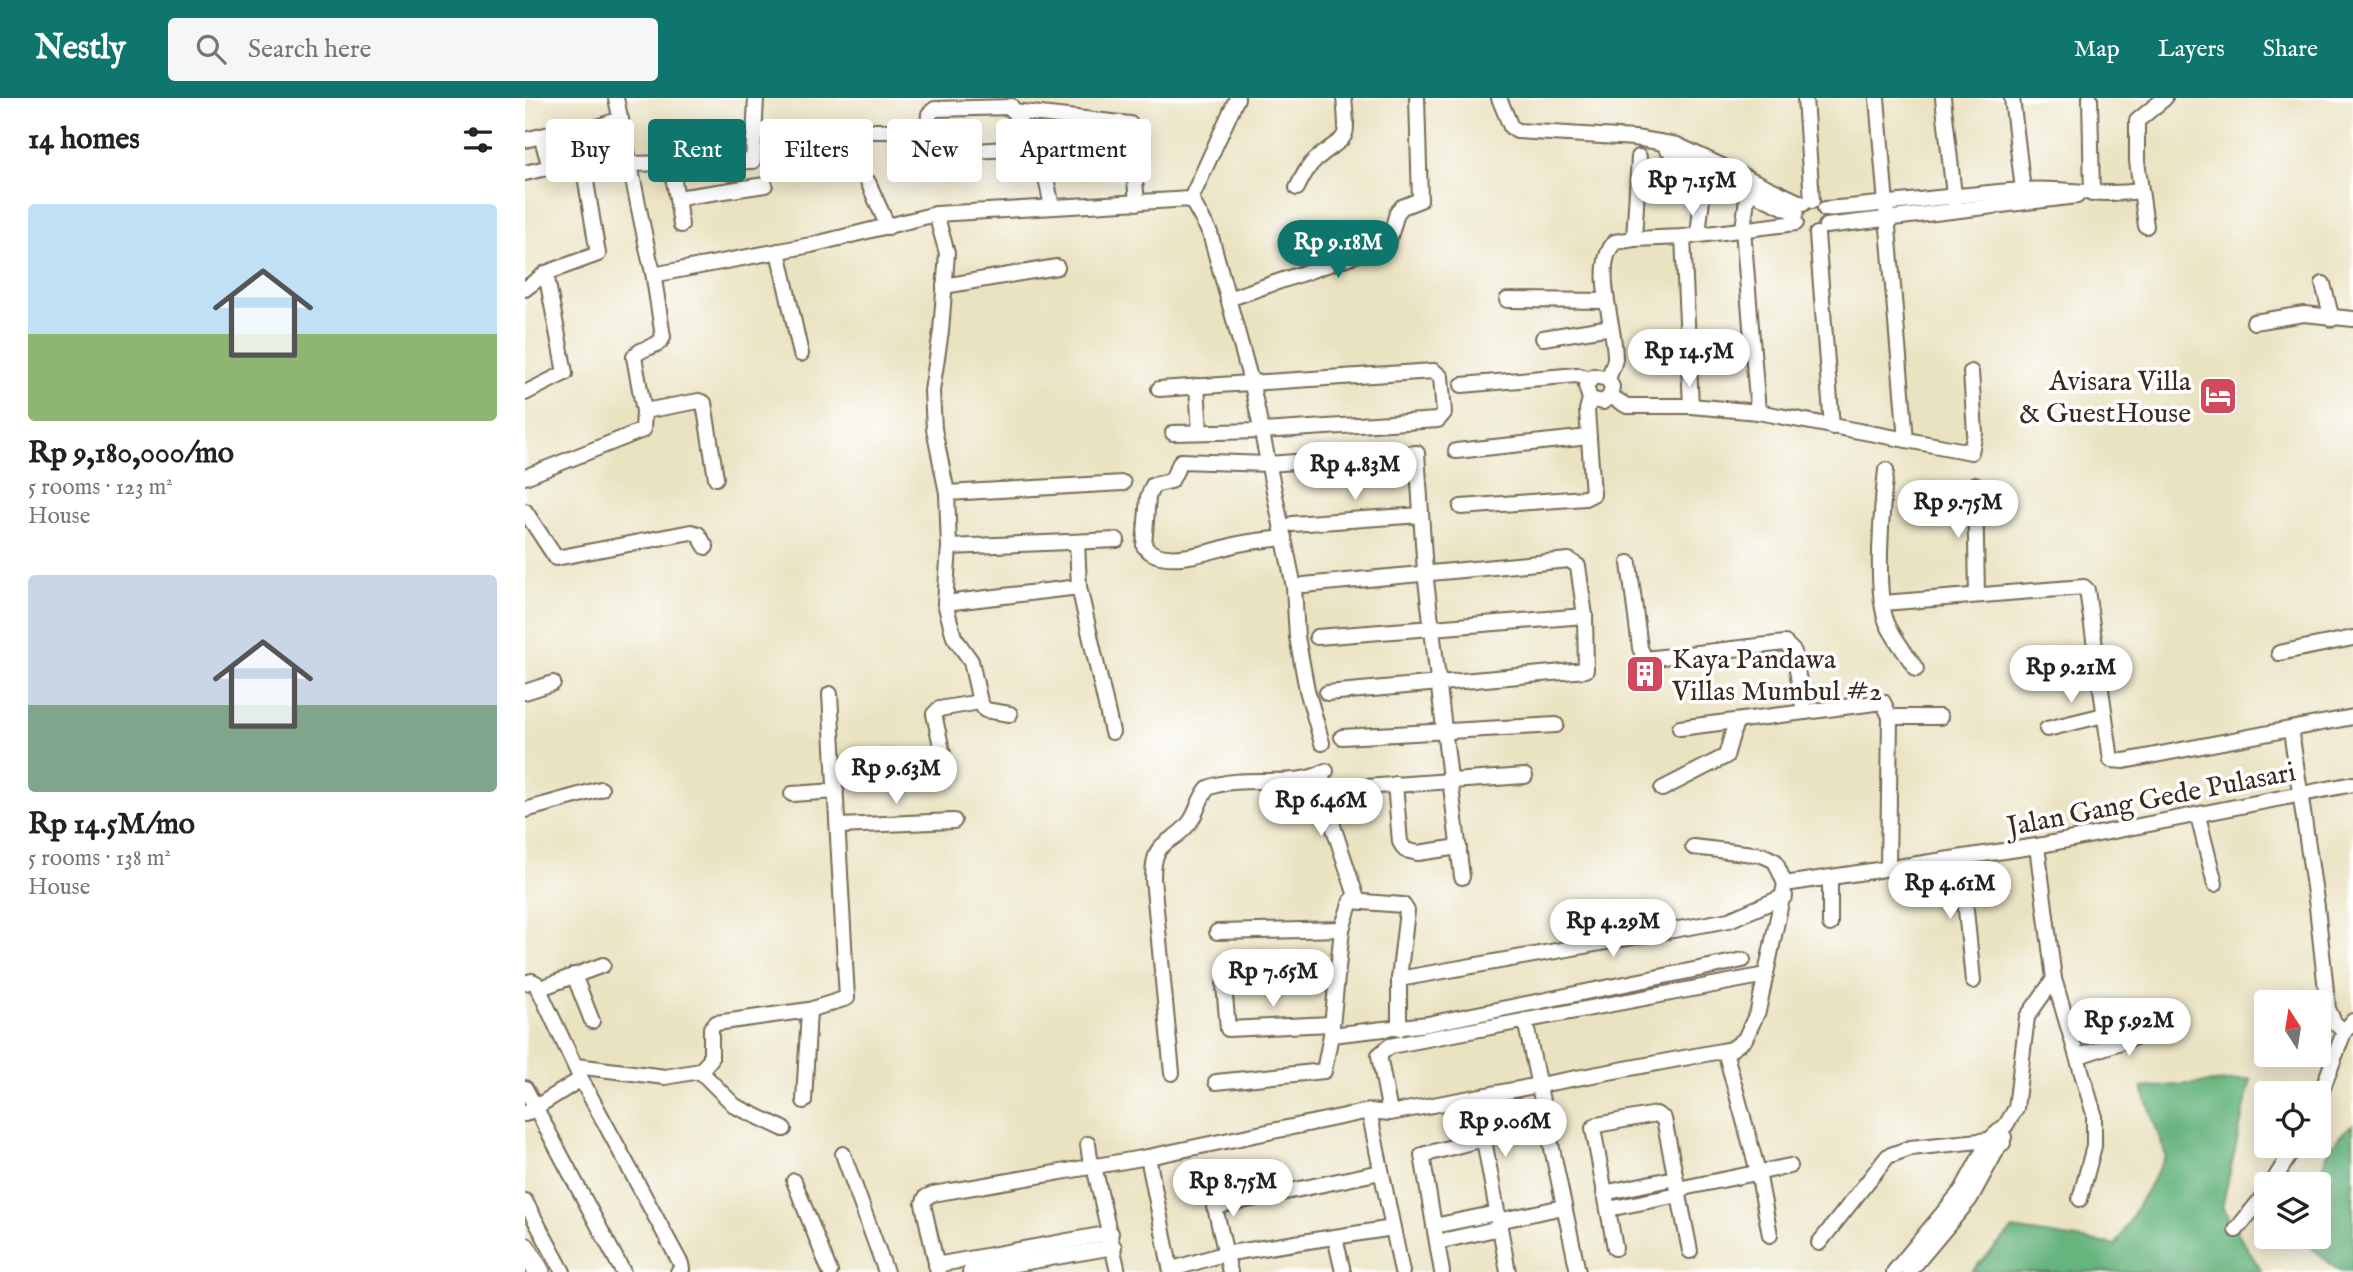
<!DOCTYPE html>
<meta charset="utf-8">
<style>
body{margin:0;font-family:"IM FELL English",serif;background:#f6f6f6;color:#222;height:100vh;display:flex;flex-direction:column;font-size:26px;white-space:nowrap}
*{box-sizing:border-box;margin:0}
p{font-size:23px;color:#767676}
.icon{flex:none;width:38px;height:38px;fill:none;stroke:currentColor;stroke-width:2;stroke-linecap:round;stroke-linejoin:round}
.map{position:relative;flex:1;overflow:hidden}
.details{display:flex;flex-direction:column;background:#fff;width:525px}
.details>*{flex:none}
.hud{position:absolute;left:21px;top:21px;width:665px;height:63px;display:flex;gap:14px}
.needle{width:46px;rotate:348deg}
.tools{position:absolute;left:1729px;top:892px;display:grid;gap:14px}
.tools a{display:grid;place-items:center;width:77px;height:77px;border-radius:7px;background:#fff;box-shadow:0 4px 18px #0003;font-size:35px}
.price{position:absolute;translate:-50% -60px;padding:0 16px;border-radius:24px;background:#fff;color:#222;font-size:23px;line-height:46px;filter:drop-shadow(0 2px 4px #0008)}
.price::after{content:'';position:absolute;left:50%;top:42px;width:21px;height:16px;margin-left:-10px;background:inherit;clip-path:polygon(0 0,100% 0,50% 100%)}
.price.current{background:#0f766e;color:#fff}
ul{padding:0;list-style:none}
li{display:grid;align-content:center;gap:14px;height:371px;padding:0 28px}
li span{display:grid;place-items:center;height:217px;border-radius:7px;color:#555}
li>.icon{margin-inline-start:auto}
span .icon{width:126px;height:126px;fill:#fffc;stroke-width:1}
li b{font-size:30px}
h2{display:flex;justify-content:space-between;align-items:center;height:84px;padding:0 28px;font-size:30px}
.tag{padding:0 24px;border-radius:7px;background:#fff;box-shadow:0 4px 18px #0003;font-size:24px;line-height:63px}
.tag.current{background:#0f766e;color:#fff}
header{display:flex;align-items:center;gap:42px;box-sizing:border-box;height:98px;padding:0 35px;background:#0f766e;color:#fff}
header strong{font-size:33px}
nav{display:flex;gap:38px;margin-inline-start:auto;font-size:24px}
.search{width:490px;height:63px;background:#f6f6f6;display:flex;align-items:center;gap:18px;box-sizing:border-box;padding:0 24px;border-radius:7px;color:#767676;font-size:26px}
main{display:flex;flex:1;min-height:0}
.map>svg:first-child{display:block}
.forest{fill:#66b47e;stroke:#506f4e;stroke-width:2}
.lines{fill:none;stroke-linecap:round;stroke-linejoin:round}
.street-casing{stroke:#786b57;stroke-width:18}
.secondary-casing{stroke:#786b57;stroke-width:24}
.street{stroke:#fff;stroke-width:14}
.secondary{stroke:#fff;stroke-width:21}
.labels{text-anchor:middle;stroke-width:7;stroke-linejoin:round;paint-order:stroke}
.poi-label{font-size:28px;fill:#3b2a1e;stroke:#fff;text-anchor:end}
.street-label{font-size:28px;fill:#3b2a1e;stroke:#fff}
</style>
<header>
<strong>Nestly</strong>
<div class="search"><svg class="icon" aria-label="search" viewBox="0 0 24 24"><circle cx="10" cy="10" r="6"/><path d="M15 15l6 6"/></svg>Search here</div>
<nav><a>Map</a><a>Layers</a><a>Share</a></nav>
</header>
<main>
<section class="details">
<h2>14 homes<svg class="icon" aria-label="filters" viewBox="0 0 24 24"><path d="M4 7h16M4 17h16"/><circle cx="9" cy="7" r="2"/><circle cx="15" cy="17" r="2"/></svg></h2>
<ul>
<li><span style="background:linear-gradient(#bfe0f5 60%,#8fb573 0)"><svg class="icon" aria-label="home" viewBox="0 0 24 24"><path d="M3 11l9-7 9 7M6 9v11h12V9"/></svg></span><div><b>Rp 9,180,000/mo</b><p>5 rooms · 123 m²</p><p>House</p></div></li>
<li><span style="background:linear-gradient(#c9d6e8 60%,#7fa58c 0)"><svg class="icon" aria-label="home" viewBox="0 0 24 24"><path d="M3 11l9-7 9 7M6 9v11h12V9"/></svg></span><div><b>Rp 14.5M/mo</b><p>5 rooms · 138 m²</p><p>House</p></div></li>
</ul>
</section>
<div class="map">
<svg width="1828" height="1174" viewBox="0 0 1828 1174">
<rect width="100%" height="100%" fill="#fff"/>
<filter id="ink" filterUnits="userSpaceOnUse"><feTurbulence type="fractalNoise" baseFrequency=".0143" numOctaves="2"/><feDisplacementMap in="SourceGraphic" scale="14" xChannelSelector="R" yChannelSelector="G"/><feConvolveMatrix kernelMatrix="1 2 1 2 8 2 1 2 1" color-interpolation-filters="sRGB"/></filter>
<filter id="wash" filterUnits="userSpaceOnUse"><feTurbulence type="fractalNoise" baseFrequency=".00686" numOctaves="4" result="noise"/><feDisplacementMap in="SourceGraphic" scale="28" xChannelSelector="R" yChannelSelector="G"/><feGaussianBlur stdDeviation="1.57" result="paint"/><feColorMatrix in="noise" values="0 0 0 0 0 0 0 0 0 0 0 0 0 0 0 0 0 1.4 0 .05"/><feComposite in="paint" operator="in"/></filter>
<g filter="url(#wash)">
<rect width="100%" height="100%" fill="#eae3c2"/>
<g class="forest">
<polygon points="1726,981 1697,1109 1737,1174 1446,1174 1488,1131 1591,1147 1641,1058 1617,990"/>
<path d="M 1828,1026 L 1828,1174 L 1815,1174 L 1774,1139 L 1794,1139 C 1794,1092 1786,1059 1828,1026 Z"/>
</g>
</g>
<g filter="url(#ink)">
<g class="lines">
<defs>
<g id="street">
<polyline points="91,0 124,159 128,174 133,176 286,147 411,116 666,101 685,135 727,287 769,489 772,539 782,592 797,645"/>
<polyline points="974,0 986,29 992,33 1110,40 1152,47 1278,106"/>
<polyline points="1280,0 1287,103"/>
<polyline points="1352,0 1381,342"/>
<polyline points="1418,0 1430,106"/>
<polyline points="1487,0 1498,92"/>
<polyline points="1565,0 1567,96"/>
<polyline points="486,8 519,70 527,109"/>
<polyline points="488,13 605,26 612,105"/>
<polyline points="232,33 403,33"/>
<polyline points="0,42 16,38"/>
<polyline points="1141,50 1180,73 1271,115"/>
<polyline points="480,51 411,56 403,33 404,16 410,11 486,9"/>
<polyline points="1114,59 1109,141 1158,139 1271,125"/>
<polyline points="105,66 228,63 231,0"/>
<polyline points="146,67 152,100 240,87"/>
<polyline points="25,69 16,38 46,31 53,35"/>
<polyline points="0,75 55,62"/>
<polyline points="343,84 363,129"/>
<path d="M 772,90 C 777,80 782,69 790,62 C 822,34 824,49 819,0"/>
<polyline points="1223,93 1218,131 1233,314"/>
<polyline points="152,100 156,127"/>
<polyline points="666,101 712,0"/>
<path d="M 1300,111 C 1366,106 1432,97 1498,92 C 1539,89 1572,99 1615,93"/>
<polyline points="411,116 422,155 416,233 407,293 409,331 422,395 424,449 420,505 429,539 446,563 455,604 460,612 485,616"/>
<polyline points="1301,128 1552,98"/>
<polyline points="1621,128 1612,63 1612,23 1640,0"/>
<polyline points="1292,136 1307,329"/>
<polyline points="1173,137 1180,73"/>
<polyline points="1158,139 1166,308"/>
<polyline points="253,153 276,256"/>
<polyline points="1798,186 1807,221"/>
<polyline points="419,188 532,169"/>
<polyline points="0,191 21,175 73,156 53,35 96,21"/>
<polyline points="703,201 863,146 872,115 877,109 895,102 892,0"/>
<polyline points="982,202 1081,203"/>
<polyline points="1729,224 1779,216 1828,221"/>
<polyline points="1018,240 1086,229"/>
<path d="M 1083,281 C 1085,275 1089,267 1090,261 C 1091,230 1066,167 1090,144 L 1109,141"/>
<polyline points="937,287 1052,277 1065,281"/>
<polyline points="672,288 675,334"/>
<polyline points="634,291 909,273 916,279 919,315 913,322 736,333 648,335"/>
<polyline points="0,295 40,275 21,175"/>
<polyline points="1085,298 1102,308 1166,308 1233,314 1446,354 1450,335 1446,274"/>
<polyline points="119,313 174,303 179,305 191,380"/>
<polyline points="931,353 1064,339"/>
<path d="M 1361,372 C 1357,407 1349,494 1362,525 C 1369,541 1382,556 1391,571"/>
<path d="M 0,379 L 118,332 L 119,313 L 109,259 C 116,248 133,251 138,239 L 128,174"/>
<polyline points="1450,386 1452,497"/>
<polyline points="422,395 598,385"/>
<polyline points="936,409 1060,400 1068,396 1062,312 1065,301 1061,288 1069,278 1083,281 1087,289 1085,298 1078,304 1065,301"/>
<polyline points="0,413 31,460 166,434 173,436 181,449"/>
<polyline points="767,426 896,417"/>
<path d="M 759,440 C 743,442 725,443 709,447 C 687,453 636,471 619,448 L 623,399 L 628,387 L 646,383 L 656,363 L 743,366 L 892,355 L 900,474 L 937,779"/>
<polyline points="552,444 554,489 587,634"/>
<polyline points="424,449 592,442"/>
<polyline points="1104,465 1115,550 1120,561 1260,545 1269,554 1279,614"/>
<polyline points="779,487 1044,462 1053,468 1060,518 1061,572 802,595"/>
<polyline points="420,505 554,489"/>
<polyline points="1358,505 1559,489 1562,492 1586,662 1599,663 1828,619"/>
<polyline points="792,539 1060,518"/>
<polyline points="1754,555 1828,540"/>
<polyline points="0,594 28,585"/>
<polyline points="1365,619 1415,619"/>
<polyline points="1155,630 1358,604 1365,619 1363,771"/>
<polyline points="1522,631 1579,617"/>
<polyline points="1766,633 1792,809 1803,911 1809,924 1819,934"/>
<polyline points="817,639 1031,627"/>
<polyline points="419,661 409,616 414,611 455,604"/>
<polyline points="797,675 799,700 832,801"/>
<polyline points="870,686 875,744 880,752 893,755 934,749"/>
<polyline points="839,689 1000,678"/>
<polyline points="1137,691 1201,658 1211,623"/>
<polyline points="267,696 311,693"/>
<polyline points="0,712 76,691"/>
<polyline points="1673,718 1690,786"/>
<polyline points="314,728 429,723"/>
<polyline points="1168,749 1237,757 1250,763 1260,786"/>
<polyline points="1436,761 1448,883"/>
<polyline points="1305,780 1305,826"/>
<polyline points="692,834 817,831"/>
<polyline points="49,877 67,923"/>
<polyline points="1529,881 1569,1016 1569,1048 1555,1101"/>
<polyline points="0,885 7,883 11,885 56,981 156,1166 157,1171 153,1174"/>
<polyline points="13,891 78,867"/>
<polyline points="1000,922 1053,1174"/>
<polyline points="806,926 703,931 699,887 811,877"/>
<polyline points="874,931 874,881"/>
<polyline points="806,937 817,831 826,803 878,807 882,813 874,881 1204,822 1260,798"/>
<polyline points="1200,953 1233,1074 1245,1137"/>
<polyline points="1554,958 1643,928"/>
<polyline points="51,968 140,979 175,973 186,961 186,930 191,925 284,912 322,900 305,596"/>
<polyline points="175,973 210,1008 259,1031"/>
<path d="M 647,975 L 628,781 C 628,737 646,750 665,724 C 673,713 674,700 683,690 C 718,675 770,692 801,673"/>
<polyline points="691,984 799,973 806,937 903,926 1218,862"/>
<polyline points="0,990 98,1174"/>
<polyline points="1794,1000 1819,934 1828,923"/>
<polyline points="279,1003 284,912"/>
<polyline points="844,1013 877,1174"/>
<polyline points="865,1015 854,957 865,948 1241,877"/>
<polyline points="0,1016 56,981"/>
<polyline points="563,1046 566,1068"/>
<polyline points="318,1056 361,1174"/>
<polyline points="623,1059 646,1174"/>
<polyline points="569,1068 593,1174"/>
<polyline points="269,1083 305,1174"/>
<polyline points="1746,1087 1770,1048"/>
<polyline points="1153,1091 1265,1068"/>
<polyline points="686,1092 705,1174"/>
<polyline points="1079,1095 1150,1080"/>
<polyline points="0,1103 38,1174"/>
<polyline points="689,1109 856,1074"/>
<polyline points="1083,1111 1154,1097"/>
<polyline points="973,1123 1038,1109"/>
<polyline points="909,1128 972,1115"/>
<polyline points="1711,1132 1741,1095"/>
<polyline points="810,1139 818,1174"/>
<polyline points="912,1144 975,1130"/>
<polyline points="1294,1145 1363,1058 1385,1050 1464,1042 1478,1045"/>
<polyline points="1090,1150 1068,1030 1072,1027 1131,1016 1139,1021 1165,1153"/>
<polyline points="411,1167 586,1135"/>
<polyline points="648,1171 698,1156 868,1130"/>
<polyline points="413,1174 398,1106 401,1099 408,1096 623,1059 844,1013 865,1015 1207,951 1220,941 1233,913 1260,786 1512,748 1828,686"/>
<polyline points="445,1174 589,1149"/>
<polyline points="917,1174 897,1057 954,1042 960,1047 983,1174"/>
<polyline points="1369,1174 1437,1092 1464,1042 1481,1027 1491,1010 1502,919 1529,881 1512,748"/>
<polyline points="1384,1174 1445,1101 1479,1039"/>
</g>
<polyline id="secondary" points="0,1150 14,1174"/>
</defs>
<use href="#street" class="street-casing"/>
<use href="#secondary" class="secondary-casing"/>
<use href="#street" class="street"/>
<use href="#secondary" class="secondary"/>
</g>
</g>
<defs>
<symbol id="hotel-square" viewBox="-11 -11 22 22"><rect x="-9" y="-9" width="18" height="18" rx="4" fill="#d1495b" stroke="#fff"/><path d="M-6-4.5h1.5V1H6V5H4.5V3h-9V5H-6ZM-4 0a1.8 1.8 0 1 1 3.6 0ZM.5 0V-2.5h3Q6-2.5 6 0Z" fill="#fff"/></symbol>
<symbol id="building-square" viewBox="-11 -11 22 22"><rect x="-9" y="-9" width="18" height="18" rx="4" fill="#d1495b" stroke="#fff"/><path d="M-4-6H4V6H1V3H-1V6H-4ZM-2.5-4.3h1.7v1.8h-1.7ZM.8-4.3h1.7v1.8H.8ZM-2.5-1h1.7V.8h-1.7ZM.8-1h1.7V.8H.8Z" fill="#fff"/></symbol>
</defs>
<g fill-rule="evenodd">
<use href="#hotel-square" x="1671" y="276" width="44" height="44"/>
<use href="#building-square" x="1098" y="554" width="44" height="44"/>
</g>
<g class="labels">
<g class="poi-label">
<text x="1666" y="292">Avisara Villa<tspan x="1666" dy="32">&amp; GuestHouse</tspan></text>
<text x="1147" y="570" text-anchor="start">Kaya Pandawa<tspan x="1147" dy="32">Villas Mumbul #2</tspan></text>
</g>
<g class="street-label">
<text transform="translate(1626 700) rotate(-11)" y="10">Jalan Gang Gede Pulasari</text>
</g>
</g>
</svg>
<div class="tools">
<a><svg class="needle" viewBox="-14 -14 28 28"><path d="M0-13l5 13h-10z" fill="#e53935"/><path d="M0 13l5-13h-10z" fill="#767676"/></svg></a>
<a><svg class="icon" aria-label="locate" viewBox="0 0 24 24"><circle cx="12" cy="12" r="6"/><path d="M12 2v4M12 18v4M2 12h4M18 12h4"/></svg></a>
<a><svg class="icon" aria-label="layers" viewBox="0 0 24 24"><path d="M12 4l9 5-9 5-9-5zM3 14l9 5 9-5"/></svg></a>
</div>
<b class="price" style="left:1167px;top:120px">Rp 7.15M</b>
<b class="price current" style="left:813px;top:182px">Rp 9.18M</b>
<b class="price" style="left:1164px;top:291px">Rp 14.5M</b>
<b class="price" style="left:830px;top:404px">Rp 4.83M</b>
<b class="price" style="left:1433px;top:442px">Rp 9.75M</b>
<b class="price" style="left:1546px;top:607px">Rp 9.21M</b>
<b class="price" style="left:371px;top:708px">Rp 9.63M</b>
<b class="price" style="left:796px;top:740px">Rp 6.46M</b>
<b class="price" style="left:1425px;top:823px">Rp 4.61M</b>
<b class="price" style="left:1088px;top:861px">Rp 4.29M</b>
<b class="price" style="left:748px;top:911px">Rp 7.65M</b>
<b class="price" style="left:1604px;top:960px">Rp 5.92M</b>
<b class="price" style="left:980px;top:1061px">Rp 9.06M</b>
<b class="price" style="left:708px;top:1121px">Rp 8.75M</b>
<div class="hud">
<a class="tag">Buy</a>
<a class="tag current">Rent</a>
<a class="tag">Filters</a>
<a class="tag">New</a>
<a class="tag">Apartment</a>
</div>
</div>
</main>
